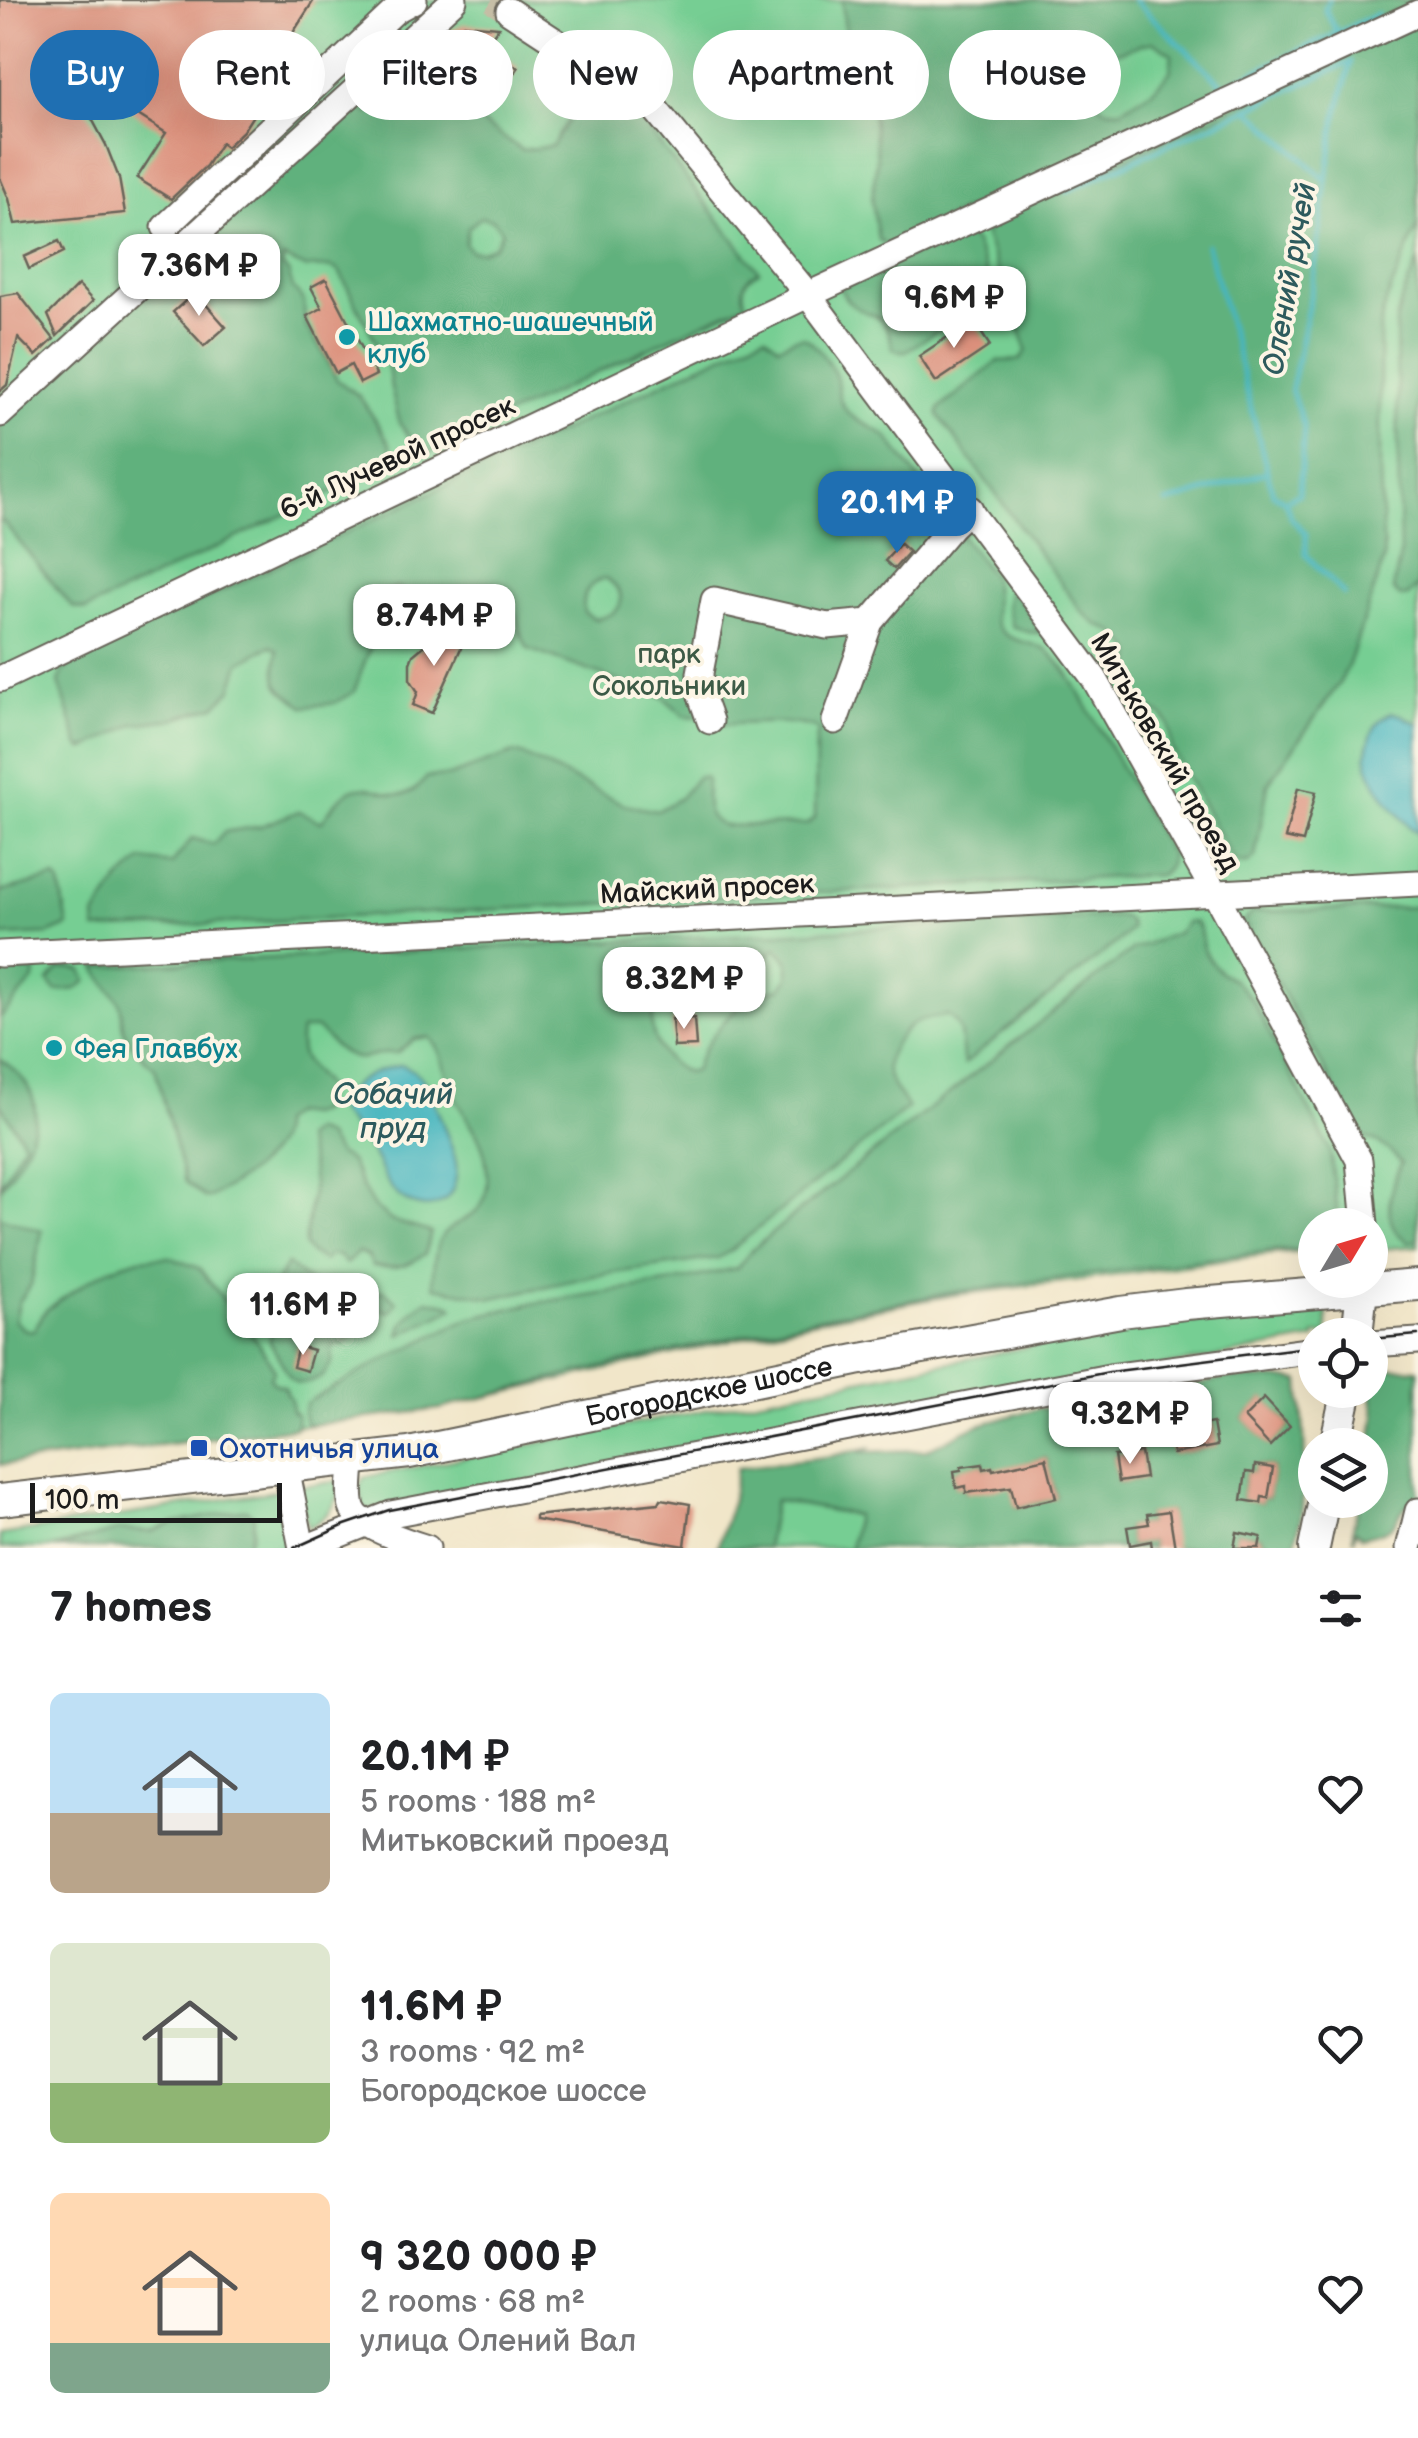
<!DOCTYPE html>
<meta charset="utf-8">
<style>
body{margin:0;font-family:"Balsamiq Sans",sans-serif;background:#f2f2f2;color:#202124;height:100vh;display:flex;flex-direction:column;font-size:38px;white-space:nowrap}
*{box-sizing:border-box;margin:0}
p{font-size:32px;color:#757577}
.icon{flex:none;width:55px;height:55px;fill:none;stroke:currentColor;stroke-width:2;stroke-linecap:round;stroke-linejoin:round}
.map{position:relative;height:1548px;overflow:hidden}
.details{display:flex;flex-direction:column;background:#fff;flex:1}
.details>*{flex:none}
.guide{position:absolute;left:30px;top:30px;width:1360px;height:90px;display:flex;gap:20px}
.needle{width:65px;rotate:52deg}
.controls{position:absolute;left:1298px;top:1208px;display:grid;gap:20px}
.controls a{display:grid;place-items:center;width:90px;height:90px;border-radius:50%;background:#fff;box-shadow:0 10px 40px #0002;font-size:50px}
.scale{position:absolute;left:30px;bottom:25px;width:252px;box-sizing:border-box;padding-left:10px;border:5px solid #1c1c1c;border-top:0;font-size:28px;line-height:35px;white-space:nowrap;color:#1c1c1c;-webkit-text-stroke:8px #fcf5e5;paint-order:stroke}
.price{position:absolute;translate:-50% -85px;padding:0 22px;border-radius:20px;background:#fff;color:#222;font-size:32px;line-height:65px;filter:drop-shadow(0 2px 5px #0008)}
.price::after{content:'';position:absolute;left:50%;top:60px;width:30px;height:22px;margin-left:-15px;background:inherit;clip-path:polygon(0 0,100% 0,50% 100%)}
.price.on{background:#1f6fb2;color:#fff}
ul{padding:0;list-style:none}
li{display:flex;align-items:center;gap:30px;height:250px;padding:0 50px}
li span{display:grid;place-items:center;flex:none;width:280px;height:200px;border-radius:15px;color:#555}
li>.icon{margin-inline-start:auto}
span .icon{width:120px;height:120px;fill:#fffc;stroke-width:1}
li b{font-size:42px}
h2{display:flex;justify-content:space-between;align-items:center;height:120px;padding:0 50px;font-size:42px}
.pill{padding:0 35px;border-radius:45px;background:#fff;box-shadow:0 10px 40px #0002;font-size:35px;line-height:90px}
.pill.on{background:#1f6fb2;color:#fff}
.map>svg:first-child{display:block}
.green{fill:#76ce93;stroke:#497558;stroke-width:2.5}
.forest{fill:#60b17d;stroke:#3e664c;stroke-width:2.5;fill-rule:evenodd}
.water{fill:#47b6bf;stroke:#32696e;stroke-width:2.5}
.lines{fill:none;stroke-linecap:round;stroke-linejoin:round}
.stream{stroke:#47b6bf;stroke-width:5}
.building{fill:#db907c}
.minor-tunnel{stroke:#c6bea6;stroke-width:25;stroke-dasharray:25 12;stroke-linecap:butt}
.minor-casing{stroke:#676359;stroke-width:29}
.major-casing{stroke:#676359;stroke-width:34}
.minor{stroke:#fff;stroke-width:25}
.major{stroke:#fff;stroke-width:30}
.tram{stroke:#1c1c1c;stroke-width:2.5}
.culture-dot{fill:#0f9aa8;stroke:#fcf5e5;stroke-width:4}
.transit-dot{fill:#1a4fb4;stroke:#fcf5e5;stroke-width:4}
.labels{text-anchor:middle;stroke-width:8;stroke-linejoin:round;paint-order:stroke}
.culture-label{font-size:28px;fill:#0d838f;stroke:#fcf5e5;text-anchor:start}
.street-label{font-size:28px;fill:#1c1c1c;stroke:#fcf5e5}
.park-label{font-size:28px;fill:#3c5a46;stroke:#fcf5e5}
.transit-label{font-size:28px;fill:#164399;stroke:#fcf5e5;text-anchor:start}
.water-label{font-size:30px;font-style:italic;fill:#2d5a5d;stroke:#fcf5e5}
</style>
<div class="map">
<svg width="1418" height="1548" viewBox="0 0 1418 1548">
<rect width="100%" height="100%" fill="#fcf5e5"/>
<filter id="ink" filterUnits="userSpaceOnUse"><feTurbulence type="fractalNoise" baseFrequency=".01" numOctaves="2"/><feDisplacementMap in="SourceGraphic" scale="20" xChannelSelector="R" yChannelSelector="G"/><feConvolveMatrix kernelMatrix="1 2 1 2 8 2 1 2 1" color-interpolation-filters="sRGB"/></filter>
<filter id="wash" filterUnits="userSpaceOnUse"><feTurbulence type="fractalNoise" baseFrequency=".0048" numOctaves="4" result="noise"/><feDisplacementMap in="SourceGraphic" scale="40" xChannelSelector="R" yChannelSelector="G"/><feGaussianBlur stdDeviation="2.25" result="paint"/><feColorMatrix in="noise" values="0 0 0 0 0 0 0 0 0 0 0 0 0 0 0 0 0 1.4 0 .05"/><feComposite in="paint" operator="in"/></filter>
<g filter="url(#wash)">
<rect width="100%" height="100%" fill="#f1e6c9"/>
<g class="green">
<polygon points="0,0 1418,0 1418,1246 1370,1250 1370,1225 1315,1225 1315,1252 1271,1254 1088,1279 953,1295 824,1319 440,1408 0,1464"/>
<polygon points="1321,1307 1327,1312 1327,1335 1315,1335 1315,1339 372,1510 364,1510 359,1486 364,1477 1114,1330"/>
<path d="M 342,1481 C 340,1503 328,1517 308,1528 L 298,1486 Z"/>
<polygon points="281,1490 291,1544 282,1548 0,1548 0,1535"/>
<polygon points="775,1500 856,1515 850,1548 766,1548"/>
</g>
<g class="forest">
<path d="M 842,0 L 1418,0 L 1418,1 L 887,246 L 878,239 L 872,200 L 877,158 L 872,110 L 878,101 L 894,87 L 905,60 L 887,70 L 868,72 C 845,50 845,31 842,0 ZM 1154,42 L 1172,54 L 1170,72 L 1153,90 L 1120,110 L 1105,109 L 1092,99 L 1087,74 C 1105,54 1128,47 1154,42 Z"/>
<polygon points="1418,21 1418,225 1387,299 1380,324 1380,472 1384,559 1349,664 1340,682 1268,784 1255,857 1248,863 1239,863 1232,858 1172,749 1169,725 1163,716 1148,707 1135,691 1132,681 1133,652 1126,642 1113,631 1096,624 1081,611 938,415 939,409 998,361 1020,360 1027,350 984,233 1006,214"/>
<path d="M 418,73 L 432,82 L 441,95 L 522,150 L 552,146 L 584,95 L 591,90 L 636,114 L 759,271 C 744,278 740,289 746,304 L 657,344 L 429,453 L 417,448 L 400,424 L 391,388 L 388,366 L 339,271 L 331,267 L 306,268 L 283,258 L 282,266 L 288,272 L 293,288 L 304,301 L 305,325 L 324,353 L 337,380 L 359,396 L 372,415 L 390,444 L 393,463 L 86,610 L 72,607 L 0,518 L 0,424 L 355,107 L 370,113 C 372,83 391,75 418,73 ZM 481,217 L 493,220 L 502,232 L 495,246 L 482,251 L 471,251 L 465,244 L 468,228 Z"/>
<path d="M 960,233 L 974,241 L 995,294 L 906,351 L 899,351 L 893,349 C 891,340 889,331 884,324 C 871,307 851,317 840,287 Z"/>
<polygon points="1418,260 1418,586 1408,596 1400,597 1393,590 1400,555 1396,322 1401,301"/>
<path d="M 765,335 L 779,346 C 785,343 795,337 802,337 C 812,338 835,369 837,380 C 839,392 838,400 846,410 C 856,423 874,426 887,437 L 991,575 C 999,593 990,614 998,627 C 1009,644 1037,640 1052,655 C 1071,674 1084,702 1098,726 C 1122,769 1146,811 1170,854 C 1170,865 1169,870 1159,875 L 96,930 L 95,916 L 119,881 L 142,860 L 172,864 L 192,838 L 213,844 L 224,832 L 261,826 L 299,811 L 321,822 C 329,812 336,799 348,792 C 376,775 398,817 427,777 L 449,776 L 514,753 L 525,756 L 626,805 L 657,811 L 680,798 L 697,777 L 705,777 L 707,780 C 707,800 702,817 723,826 L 808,824 L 815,818 L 816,739 L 819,730 C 797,718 740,724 713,725 L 709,717 L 685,716 L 663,697 L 528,649 L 519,630 L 516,615 L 510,612 L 499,615 L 455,606 L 427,607 L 397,587 L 382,593 L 384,609 L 354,692 L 334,703 L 305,707 C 275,685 273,688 278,650 L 270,646 L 240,663 L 231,691 L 215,706 L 173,719 L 135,724 L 83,750 L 79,745 L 59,682 L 63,670 L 132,633 ZM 606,578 C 630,596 624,614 595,619 L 584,612 C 582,593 588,583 606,578 Z"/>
<polygon points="1012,592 1026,608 1041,633 1028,632 1012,626 1006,606 1008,593"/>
<polygon points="55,878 60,883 68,926 49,934 0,936 0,892"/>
<path d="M 1418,907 L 1418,1240 L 1408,1242 C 1404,1238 1398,1235 1395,1230 C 1383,1210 1392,1183 1401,1163 C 1389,1149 1380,1141 1361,1137 L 1244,921 L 1252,912 Z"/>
<path d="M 1121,916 L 1128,920 L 1131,928 L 1122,938 L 964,1064 C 960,1046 965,1026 947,1015 C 938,1018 925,1018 917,1022 C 910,1025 903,1033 899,1038 C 876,1068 889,1080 908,1108 L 730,1251 L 718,1258 L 593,1276 L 493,1298 L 434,1287 C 431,1276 435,1244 443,1235 C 452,1223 471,1219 480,1207 C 489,1196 488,1176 486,1162 C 483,1137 464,1115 453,1093 C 444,1075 443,1050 429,1037 L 414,1039 L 397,1053 C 382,1052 378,1056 364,1058 C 345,1061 329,1041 317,1028 L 301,1030 C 296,1064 310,1064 327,1088 L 319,1112 L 308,1115 L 292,1113 L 280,1123 C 284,1155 234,1184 210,1197 L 204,1197 L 185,1182 L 155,1068 C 143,1059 130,1045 124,1031 C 120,1021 124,1011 118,1000 C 110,988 102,980 96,967 ZM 776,948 L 788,960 L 788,978 L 781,988 C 773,990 764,991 757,995 C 730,1008 703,1044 694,1071 L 688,1073 C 662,1062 644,1033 656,1005 C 659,998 666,991 671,985 L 703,989 L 726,976 L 751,973 Z"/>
<polygon points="1195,922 1200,930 1203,948 1209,959 1220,972 1234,980 1253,1001 1330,1150 1339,1225 1315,1225 1315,1249 1269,1251 954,1292 822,1317 563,1376 440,1409 311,1425 305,1422 303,1413 307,1402 376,1364 469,1318 529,1304 667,1283 737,1268 751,1251 788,1220 1133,949 1177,933 1186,923"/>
<polygon points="71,968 82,970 87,981 76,989 56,991 48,981 59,969"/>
<polygon points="35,970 34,980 0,1018 0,972"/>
<path d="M 0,1059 C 59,1098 33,1143 0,1189 L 0,1185 L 24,1142 L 0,1104 Z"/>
<path d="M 313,1131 L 325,1136 L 338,1154 L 350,1161 L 362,1187 L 374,1207 L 392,1221 L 431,1232 L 425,1254 C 406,1267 395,1269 373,1266 L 368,1256 L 358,1252 L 346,1264 L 339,1256 L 330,1255 L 324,1261 L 310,1253 L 304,1245 L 313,1184 L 311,1164 L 304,1139 Z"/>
<polygon points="3,1218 42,1231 31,1285 19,1302 15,1321 24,1329 33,1331 46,1310 88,1281 111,1268 139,1259 169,1257 199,1268 259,1344 274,1369 270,1378 275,1384 284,1387 291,1400 292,1411 297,1415 296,1428 0,1465 0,1220"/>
<polygon points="287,1264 316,1287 329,1280 343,1281 346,1293 353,1298 368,1291 385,1291 397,1302 393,1309 388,1312 378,1308 369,1316 359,1321 350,1340 343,1345 333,1344 332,1363 322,1377 306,1383 297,1383 291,1379 270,1342 271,1322 277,1307 274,1292 278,1279"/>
<path d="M 428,1300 L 451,1305 L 454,1308 L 400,1335 C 401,1322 416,1306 428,1300 Z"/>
<path d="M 1388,1368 L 1418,1369 L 1418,1501 C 1396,1506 1403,1521 1388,1529 C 1381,1533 1370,1535 1362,1537 L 1356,1531 L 1353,1540 L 1353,1527 L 1360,1500 L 1370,1500 L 1370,1452 L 1375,1416 L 1372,1397 L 1379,1380 Z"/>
<path d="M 1228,1378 L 1289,1379 L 1300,1381 C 1304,1424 1307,1466 1302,1509 C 1301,1522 1297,1535 1294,1548 L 1267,1548 L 1268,1542 L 1260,1540 L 1261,1537 L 1237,1532 L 1234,1548 L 1173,1548 L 1169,1512 L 1147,1515 L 1149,1524 L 1127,1528 L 1130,1544 L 1151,1541 L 1152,1548 L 850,1548 L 856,1515 L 775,1500 L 766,1548 L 717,1548 L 731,1505 L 737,1468 L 831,1456 L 872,1447 L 859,1452 L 926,1450 L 975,1426 L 1039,1408 L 1075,1408 L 1113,1402 ZM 1264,1399 L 1290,1426 L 1270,1445 L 1244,1418 ZM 1213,1423 L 1216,1446 L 1173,1453 L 1169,1431 ZM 1141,1452 L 1145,1478 L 1118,1482 L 1114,1456 ZM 1046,1458 L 1056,1497 L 1017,1507 L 1007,1468 ZM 983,1464 L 984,1469 L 992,1468 L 966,1492 L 966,1486 L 956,1487 L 954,1472 ZM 1256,1465 L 1273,1468 L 1268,1498 L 1262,1497 L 1261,1503 L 1242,1499 L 1246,1472 L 1254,1473 Z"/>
<polygon points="246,1509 254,1516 253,1532 246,1548 53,1548 120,1530 152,1532 171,1524"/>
</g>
<g class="water">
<path d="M 1392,713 L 1401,715 L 1418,724 L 1418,834 C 1400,820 1371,782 1367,760 C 1365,753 1369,743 1371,736 C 1375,724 1381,717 1392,713 Z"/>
<path d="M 401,1065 C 412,1069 419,1073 425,1083 C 432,1095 454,1150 456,1163 C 460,1193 440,1216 410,1203 C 386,1192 383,1170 370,1149 C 362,1136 350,1125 340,1114 L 337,1106 C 349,1081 375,1070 401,1065 Z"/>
</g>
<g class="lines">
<g class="stream">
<polyline points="1134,0 1224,86 1377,14"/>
<polyline points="1329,0 1325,9 1337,32"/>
<polyline points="1248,108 1326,180"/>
<polyline points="1067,191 1351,62"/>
<polyline points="1207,245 1236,349 1273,494 1285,501"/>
<polyline points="1167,503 1267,472"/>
<polyline points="1344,594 1306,555 1306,534 1291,518 1285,501 1299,494 1304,427 1291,389 1312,288 1335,123 1351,62"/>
</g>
</g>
<g id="blocks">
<g class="building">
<polygon points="0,0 314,0 291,36 300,42 243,131 226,147 221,143 206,166 171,199 137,178 166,133 52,60 92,119 106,145 119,178 125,213 15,224 9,199 0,178"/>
<polygon points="464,24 499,27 493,35 500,55 518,68 498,97 479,84 464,85 454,82 445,75 440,65 438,55 442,39 449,31"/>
<polygon points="59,241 64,252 29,269 24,257"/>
<polygon points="326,279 376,375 360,383 351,365 336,373 307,316 322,308 311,287"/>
<polygon points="78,285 93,301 57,336 48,315"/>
<polygon points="195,292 226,327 204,346 173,312"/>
<polygon points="18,293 54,339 36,356 18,338 7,385 0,391 0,296"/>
<polygon points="973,320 990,346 936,382 919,356"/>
<polygon points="900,544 909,552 894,569 885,561"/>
<polygon points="446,630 465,639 432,713 413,705 418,692 410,679 410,663 413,655 425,645 440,643"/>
<polygon points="1298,788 1316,792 1303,842 1285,838"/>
<polygon points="694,1018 696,1046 674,1047 672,1019"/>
<polygon points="298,1346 313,1350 307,1371 293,1367"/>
<polygon points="1264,1398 1290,1426 1270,1446 1244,1418"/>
<polygon points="1213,1423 1217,1446 1173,1454 1169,1431"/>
<polygon points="1141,1452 1145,1478 1118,1482 1114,1456"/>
<polygon points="1046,1458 1056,1498 1016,1507 1011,1487 966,1493 966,1486 956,1488 954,1471 961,1470 961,1467 983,1464 984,1469 992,1467 993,1470"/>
<polygon points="1255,1465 1273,1468 1268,1498 1262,1497 1261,1503 1242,1500 1246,1472 1254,1473"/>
<polygon points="661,1499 690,1504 685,1546 535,1520 535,1516 659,1503"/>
<polygon points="1169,1511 1175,1548 1152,1548 1151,1541 1130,1545 1127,1527 1149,1524 1147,1514"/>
<polygon points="1237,1532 1261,1537 1259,1548 1234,1548"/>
</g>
</g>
</g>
<g filter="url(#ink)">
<use href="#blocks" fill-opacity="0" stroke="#676359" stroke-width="2.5"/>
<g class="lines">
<polyline class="minor-tunnel" points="492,0 509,11"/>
<defs>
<g id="minor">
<polyline points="509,11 651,104 808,295 1094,678 1215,893 1359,1160 1365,1225"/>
<polyline points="165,227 396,10 414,0"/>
<polyline points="0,414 454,0"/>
<polyline points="0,679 808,295 1418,13"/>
<polyline points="710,721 701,696 700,673 714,600 827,626 870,622"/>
<polyline points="835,721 870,622 952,526 970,509"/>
<polyline points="0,954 1418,883"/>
<polyline points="1370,1344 1418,1341"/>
<path d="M 352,1459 C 352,1474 348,1493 352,1507 C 358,1527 408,1542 427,1548"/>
<polyline points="286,1467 302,1548"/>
<polyline points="305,1548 391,1514 1110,1377 1315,1350"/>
<polyline points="1409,1548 1418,1511"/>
</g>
<g id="major">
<polyline points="1357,1335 1362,1290"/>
<polyline points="1335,1445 1347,1390"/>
<path id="s1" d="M 0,1500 L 409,1453 L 856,1360 L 1121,1312 L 1186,1304 L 1418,1285"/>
<polyline points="1314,1548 1324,1500"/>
</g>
</defs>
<use href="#minor" class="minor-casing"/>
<use href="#major" class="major-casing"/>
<use href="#minor" class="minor"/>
<use href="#major" class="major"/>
<g class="tram">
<polyline points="1370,1339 1418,1335"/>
<polyline points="294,1548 345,1525 389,1510 1109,1372 1315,1346"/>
</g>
</g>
</g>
<g class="culture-dot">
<circle cx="347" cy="337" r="10"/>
<circle cx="54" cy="1048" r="10"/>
</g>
<rect class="transit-dot" x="189" y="1438" width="20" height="20" rx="5"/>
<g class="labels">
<g class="culture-label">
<text x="367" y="331">Шахматно-шашечный<tspan x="367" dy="32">клуб</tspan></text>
<text x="74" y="1058">Фея Главбух</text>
</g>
<g class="street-label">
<text transform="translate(397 457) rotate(-25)" y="10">6-й Лучевой просек</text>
<text transform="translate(1166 752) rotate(60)" y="10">Митьковский проезд</text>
<text transform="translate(707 888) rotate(-3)" y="10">Майский просек</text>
<text dy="10" stroke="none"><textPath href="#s1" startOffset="718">Богородское шоссе</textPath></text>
</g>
<g class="park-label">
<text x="669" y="663">парк<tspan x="669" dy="32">Сокольники</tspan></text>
</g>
<g class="transit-label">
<text x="219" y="1458">Охотничья улица</text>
</g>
<g class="water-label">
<text transform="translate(1289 279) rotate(-80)" y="10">Олений ручей</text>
<text x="393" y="1104">Собачий<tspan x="393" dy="34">пруд</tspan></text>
</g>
</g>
</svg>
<div class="controls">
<a><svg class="needle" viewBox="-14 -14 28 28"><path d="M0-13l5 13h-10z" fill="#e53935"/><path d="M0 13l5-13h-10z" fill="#757577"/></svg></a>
<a><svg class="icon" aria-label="locate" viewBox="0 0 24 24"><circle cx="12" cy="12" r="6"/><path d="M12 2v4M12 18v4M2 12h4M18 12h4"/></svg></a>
<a><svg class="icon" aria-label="layers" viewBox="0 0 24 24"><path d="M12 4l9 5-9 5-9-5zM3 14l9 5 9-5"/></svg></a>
</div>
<div class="scale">100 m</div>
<b class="price" style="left:199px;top:319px">7.36M ₽</b>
<b class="price" style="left:954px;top:351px">9.6M ₽</b>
<b class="price on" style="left:897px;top:556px">20.1M ₽</b>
<b class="price" style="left:434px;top:669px">8.74M ₽</b>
<b class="price" style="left:684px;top:1032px">8.32M ₽</b>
<b class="price" style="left:303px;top:1358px">11.6M ₽</b>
<b class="price" style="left:1130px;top:1467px">9.32M ₽</b>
<div class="guide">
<a class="pill on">Buy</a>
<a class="pill">Rent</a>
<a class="pill">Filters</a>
<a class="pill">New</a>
<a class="pill">Apartment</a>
<a class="pill">House</a>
</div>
</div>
<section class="details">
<h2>7 homes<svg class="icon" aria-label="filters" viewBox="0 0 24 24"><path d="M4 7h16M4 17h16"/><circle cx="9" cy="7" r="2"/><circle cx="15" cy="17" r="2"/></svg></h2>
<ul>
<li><span style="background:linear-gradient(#bfe0f5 60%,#b9a48a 0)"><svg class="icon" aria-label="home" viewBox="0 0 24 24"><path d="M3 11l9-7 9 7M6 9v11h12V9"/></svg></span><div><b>20.1M ₽</b><p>5 rooms · 188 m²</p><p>Митьковский проезд</p></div><svg class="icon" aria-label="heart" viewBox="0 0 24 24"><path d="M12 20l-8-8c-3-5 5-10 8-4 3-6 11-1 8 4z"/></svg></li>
<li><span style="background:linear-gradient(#dfe7d0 70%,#8fb573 0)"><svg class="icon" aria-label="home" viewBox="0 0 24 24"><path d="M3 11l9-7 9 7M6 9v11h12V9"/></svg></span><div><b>11.6M ₽</b><p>3 rooms · 92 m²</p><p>Богородское шоссе</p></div><svg class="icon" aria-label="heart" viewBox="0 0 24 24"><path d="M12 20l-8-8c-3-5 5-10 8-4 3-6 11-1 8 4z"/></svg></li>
<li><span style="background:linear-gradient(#ffd9b3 75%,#7fa58c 0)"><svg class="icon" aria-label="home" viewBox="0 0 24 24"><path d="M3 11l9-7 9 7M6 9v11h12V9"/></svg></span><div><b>9 320 000 ₽</b><p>2 rooms · 68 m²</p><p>улица Олений Вал</p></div><svg class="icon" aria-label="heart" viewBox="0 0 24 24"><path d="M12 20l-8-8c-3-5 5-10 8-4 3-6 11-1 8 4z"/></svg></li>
</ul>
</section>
